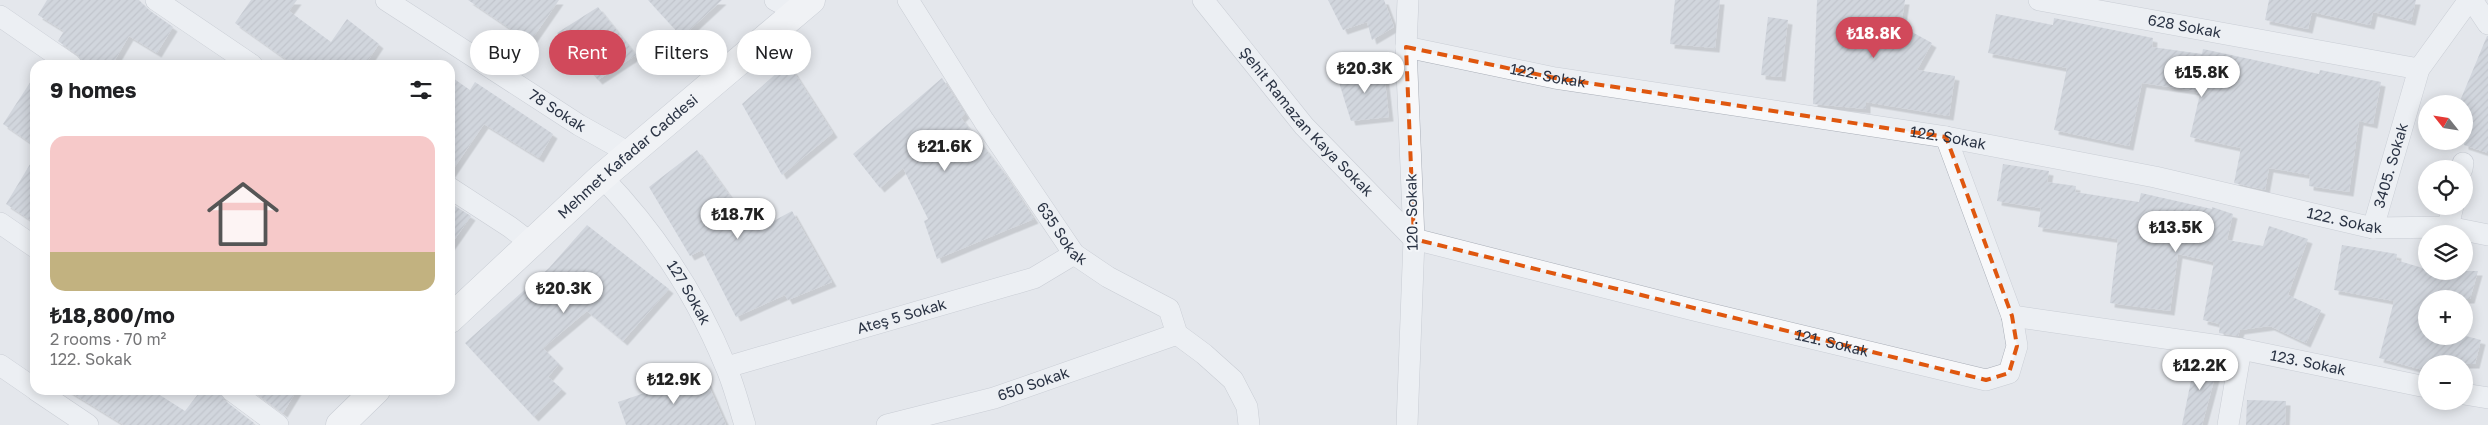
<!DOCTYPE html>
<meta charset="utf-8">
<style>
body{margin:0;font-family:"Golos Text",sans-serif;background:#f6f6f6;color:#202124;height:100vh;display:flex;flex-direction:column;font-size:19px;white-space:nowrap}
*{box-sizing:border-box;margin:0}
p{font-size:16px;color:#757577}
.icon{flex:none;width:28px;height:28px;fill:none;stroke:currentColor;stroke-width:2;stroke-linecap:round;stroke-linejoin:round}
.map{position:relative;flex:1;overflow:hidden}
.panel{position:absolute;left:30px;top:60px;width:425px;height:335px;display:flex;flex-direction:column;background:#fff;border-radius:15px;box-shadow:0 2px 12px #0003}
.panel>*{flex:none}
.banner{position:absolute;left:470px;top:30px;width:475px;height:45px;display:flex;gap:10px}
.needle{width:32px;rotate:300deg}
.tools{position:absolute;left:2418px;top:95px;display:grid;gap:10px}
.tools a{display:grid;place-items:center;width:55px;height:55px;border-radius:50%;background:#fff;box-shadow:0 2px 12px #0003;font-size:25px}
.price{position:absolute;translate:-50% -42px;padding:0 11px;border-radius:18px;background:#fff;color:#222;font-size:16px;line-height:32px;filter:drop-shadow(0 1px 2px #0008)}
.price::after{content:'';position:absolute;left:50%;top:30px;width:15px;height:11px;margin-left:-8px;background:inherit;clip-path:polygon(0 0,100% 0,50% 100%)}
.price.current{background:#d1495b;color:#fff}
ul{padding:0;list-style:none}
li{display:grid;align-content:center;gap:10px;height:265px;padding:0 20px}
li span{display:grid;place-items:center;height:155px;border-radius:15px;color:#555}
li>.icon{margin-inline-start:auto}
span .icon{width:90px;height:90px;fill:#fffc;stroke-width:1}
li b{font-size:21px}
h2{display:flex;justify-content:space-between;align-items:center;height:60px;padding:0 20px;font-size:21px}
.tag{padding:0 18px;border-radius:22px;background:#fff;box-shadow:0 2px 12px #0003;font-size:18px;line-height:45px}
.tag.current{background:#d1495b;color:#fff}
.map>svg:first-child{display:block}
.building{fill:url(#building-hatch);filter:url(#shadow)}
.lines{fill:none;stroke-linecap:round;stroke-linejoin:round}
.minor-casing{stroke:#a9aeb7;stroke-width:22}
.secondary-casing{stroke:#a9aeb7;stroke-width:29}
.minor{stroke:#f7f8fa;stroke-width:21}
.secondary{stroke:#fff;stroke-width:28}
.marked{fill:none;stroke:#df570f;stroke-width:4;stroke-dasharray:10 6;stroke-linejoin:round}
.labels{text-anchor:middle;stroke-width:4;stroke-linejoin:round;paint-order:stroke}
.street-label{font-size:15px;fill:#2b3445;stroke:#f4f6f9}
</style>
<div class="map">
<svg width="2488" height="425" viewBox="0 0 2488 425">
<defs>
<pattern id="building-hatch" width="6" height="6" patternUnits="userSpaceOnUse" patternTransform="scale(1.25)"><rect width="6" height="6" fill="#bbc0ca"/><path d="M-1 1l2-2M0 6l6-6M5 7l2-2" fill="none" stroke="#989da6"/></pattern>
<filter id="shadow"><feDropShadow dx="4.5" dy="4.5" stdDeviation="0" flood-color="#0004"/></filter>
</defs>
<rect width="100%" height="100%" fill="#e4e7ec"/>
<g class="building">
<polygon points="47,0 139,0 149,10 173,27 157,53 129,36 112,65 83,65 78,55 58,41 64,31 38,15"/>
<polygon points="251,0 297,0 289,11 331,42 347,19 379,44 365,65 294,65 235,23"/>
<polygon points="468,0 559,0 530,42"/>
<polygon points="648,0 722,0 682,37"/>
<polygon points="1328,0 1384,0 1394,27 1372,40 1367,22 1343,30"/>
<polygon points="1675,0 1720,0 1715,48 1670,44"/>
<polygon points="1817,0 1905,0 1901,26 1932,43 1917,70 1955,76 1949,116 1866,102 1866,109 1813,104"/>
<polygon points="2269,0 2416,0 2411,21 2373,12 2370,25 2312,12 2308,29 2265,20"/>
<polygon points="598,7 636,55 598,80 557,33"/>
<polygon points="1996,14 2053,25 2054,18 2153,38 2152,47 2202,54 2203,49 2319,74 2320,70 2381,82 2373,124 2359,121 2349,192 2309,186 2310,175 2269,168 2265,190 2234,183 2241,148 2190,137 2200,94 2196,93 2196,91 2142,83 2129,146 2054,130 2067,68 1988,53"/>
<polygon points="1768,17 1788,20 1781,77 1761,75"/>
<polygon points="2487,36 2488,36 2488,153 2464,145 2464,103 2460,101"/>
<polygon points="788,63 833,133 782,175 742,104"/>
<polygon points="1383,64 1389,117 1351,121 1337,76"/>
<polygon points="35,75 35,146 3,124"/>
<polygon points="450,76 470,90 475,82 553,134 539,158 484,124 450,174"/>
<polygon points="942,78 965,114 961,118 1003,172 1034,219 937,259 924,221 928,219 903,168 880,188 853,154"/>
<polygon points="697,150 755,231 792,211 832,282 788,300 785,295 736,317 702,250 690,256 649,187"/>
<polygon points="35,156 35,223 6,204"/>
<polygon points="2003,164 2049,171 2047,182 2076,186 2075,192 2139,202 2141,193 2212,209 2212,207 2233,214 2227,240 2263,246 2269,226 2308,239 2288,295 2321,310 2306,343 2270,326 2240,330 2238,336 2219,333 2220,324 2203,320 2214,262 2178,254 2170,311 2110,303 2118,239 2038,227 2041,208 1997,201"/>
<polygon points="450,203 471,216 450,246"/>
<polygon points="587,225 669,289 623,341 587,311 543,348 559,364 548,377 562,389 534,417 465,343 549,268"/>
<polygon points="2342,245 2397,254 2396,260 2426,269 2426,271 2450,275 2452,271 2478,271 2470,299 2426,299 2426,336 2466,336 2481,340 2475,364 2425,364 2423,370 2379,358 2394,301 2334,290"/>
<polygon points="2196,356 2219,362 2202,425 2182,425"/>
<polygon points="703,373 726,425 626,425 618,402"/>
<polygon points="67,390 152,390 185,411 201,390 219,390 224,400 254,423 253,425 124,425"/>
<polygon points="252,390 297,390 283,413"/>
<polygon points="2247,400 2286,401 2285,425 2246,425"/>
</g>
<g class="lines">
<defs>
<g id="minor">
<polyline points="156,0 252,65"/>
<path id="s1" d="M 386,0 L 579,125 L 629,153"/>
<polyline points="775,0 798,12"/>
<path id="s2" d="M 908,0 L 984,121 L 1074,254 L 1108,277 L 1169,309 L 1177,334 L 1204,354 L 1233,380 L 1247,407 L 1249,425"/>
<path id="s3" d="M 1203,0 L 1304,126 L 1414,239 L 1694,310 L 1986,380 L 2009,373 L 2017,346 L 2012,316 L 1946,137"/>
<path id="s4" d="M 2039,0 L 2419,69"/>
<polyline points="2472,0 2488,24"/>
<polyline points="0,16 71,65"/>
<path id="s5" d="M 1406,47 L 1555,78 L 1946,137 L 2155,177 L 2373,228 L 2448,227 L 2488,235"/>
<polyline points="2462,169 2463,163"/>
<path id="s6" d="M 602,177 C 655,232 697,296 726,367 C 734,385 739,406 745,425"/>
<polyline points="450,188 510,227 531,243"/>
<polyline points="0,223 35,247"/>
<polyline points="2448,227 2453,206"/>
<path id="s7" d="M 2373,228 L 2419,69 L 2469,0"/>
<path id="s8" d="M 2012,316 L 2241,349 L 2426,387"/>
<polyline points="0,365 35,389"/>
<path id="s9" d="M 727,367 L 1034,278 L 1074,254"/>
<polyline points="36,390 88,425"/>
<polyline points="231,390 278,425"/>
<polyline points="2464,394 2488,398"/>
<path id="s10" d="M 887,425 L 994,398 L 1177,334"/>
<polyline points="1407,425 1414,239 1406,47 1408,0"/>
<polyline points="2228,425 2241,349"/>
</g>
<g id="secondary">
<path id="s11" d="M 450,319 L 602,177 L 811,0"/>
<polyline points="340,425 376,390"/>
</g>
</defs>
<use href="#minor" class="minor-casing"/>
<use href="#secondary" class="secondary-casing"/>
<use href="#minor" class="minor"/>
<use href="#secondary" class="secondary"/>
</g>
<path d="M0 0H2488V425H0ZM 1406,47 L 1555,78 L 1946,137 L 2012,316 L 2017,346 L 2009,373 L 1986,380 L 1414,239 Z" fill="#e4e7ec" fill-opacity=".55" fill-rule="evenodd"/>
<path class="marked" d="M 1406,47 L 1555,78 L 1946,137 L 2012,316 L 2017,346 L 2009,373 L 1986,380 L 1414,239 Z"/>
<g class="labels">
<g class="street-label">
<text dy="5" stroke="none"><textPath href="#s4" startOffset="148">628 Sokak</textPath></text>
<text dy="5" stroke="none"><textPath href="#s5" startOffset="145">122. Sokak</textPath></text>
<text dy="5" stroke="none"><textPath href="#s1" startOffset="204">78 Sokak</textPath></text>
<text dy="5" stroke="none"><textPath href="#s3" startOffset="160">Şehit Ramazan Kaya Sokak</textPath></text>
<text dy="5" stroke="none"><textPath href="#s5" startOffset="550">122. Sokak</textPath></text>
<text dy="5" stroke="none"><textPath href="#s11" startOffset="241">Mehmet Kafadar Caddesi</textPath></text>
<text dy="5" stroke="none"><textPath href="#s7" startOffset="65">3405. Sokak</textPath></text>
<text transform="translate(1412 212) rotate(-91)" y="5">120. Sokak</text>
<text dy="5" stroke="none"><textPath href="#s5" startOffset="955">122. Sokak</textPath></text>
<text dy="5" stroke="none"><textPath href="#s2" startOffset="280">635 Sokak</textPath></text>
<text dy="5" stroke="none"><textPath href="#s6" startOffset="145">127 Sokak</textPath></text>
<text dy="5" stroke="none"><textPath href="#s9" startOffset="182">Ateş 5 Sokak</textPath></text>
<text dy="5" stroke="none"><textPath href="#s3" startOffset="750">121. Sokak</textPath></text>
<text dy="5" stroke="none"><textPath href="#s8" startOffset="300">123. Sokak</textPath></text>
<text dy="5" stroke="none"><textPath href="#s10" startOffset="152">650 Sokak</textPath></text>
</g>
</g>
</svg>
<div class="tools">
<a><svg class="needle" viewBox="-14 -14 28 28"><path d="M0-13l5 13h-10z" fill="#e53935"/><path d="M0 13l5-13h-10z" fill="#757577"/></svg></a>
<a><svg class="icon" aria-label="locate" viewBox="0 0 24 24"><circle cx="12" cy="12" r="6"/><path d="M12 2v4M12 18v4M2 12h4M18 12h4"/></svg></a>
<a><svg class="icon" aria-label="layers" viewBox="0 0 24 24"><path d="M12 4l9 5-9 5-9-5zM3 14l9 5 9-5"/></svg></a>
<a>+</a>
<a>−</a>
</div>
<b class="price current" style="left:1874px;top:59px">₺18.8K</b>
<b class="price" style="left:1365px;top:94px">₺20.3K</b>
<b class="price" style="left:2202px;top:98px">₺15.8K</b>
<b class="price" style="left:945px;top:172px">₺21.6K</b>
<b class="price" style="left:738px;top:240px">₺18.7K</b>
<b class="price" style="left:2176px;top:253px">₺13.5K</b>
<b class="price" style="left:564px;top:314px">₺20.3K</b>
<b class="price" style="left:2200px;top:391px">₺12.2K</b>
<b class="price" style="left:674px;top:405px">₺12.9K</b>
<div class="banner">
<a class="tag">Buy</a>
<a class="tag current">Rent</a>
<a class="tag">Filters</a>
<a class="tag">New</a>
</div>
<section class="panel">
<h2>9 homes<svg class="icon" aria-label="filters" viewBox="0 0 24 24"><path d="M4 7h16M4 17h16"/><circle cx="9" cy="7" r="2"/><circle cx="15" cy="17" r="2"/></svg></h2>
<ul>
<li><span style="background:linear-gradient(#f6c9c9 75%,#c2b280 0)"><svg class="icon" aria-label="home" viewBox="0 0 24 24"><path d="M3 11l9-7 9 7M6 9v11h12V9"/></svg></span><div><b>₺18,800/mo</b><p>2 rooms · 70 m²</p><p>122. Sokak</p></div></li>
</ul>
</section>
</div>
